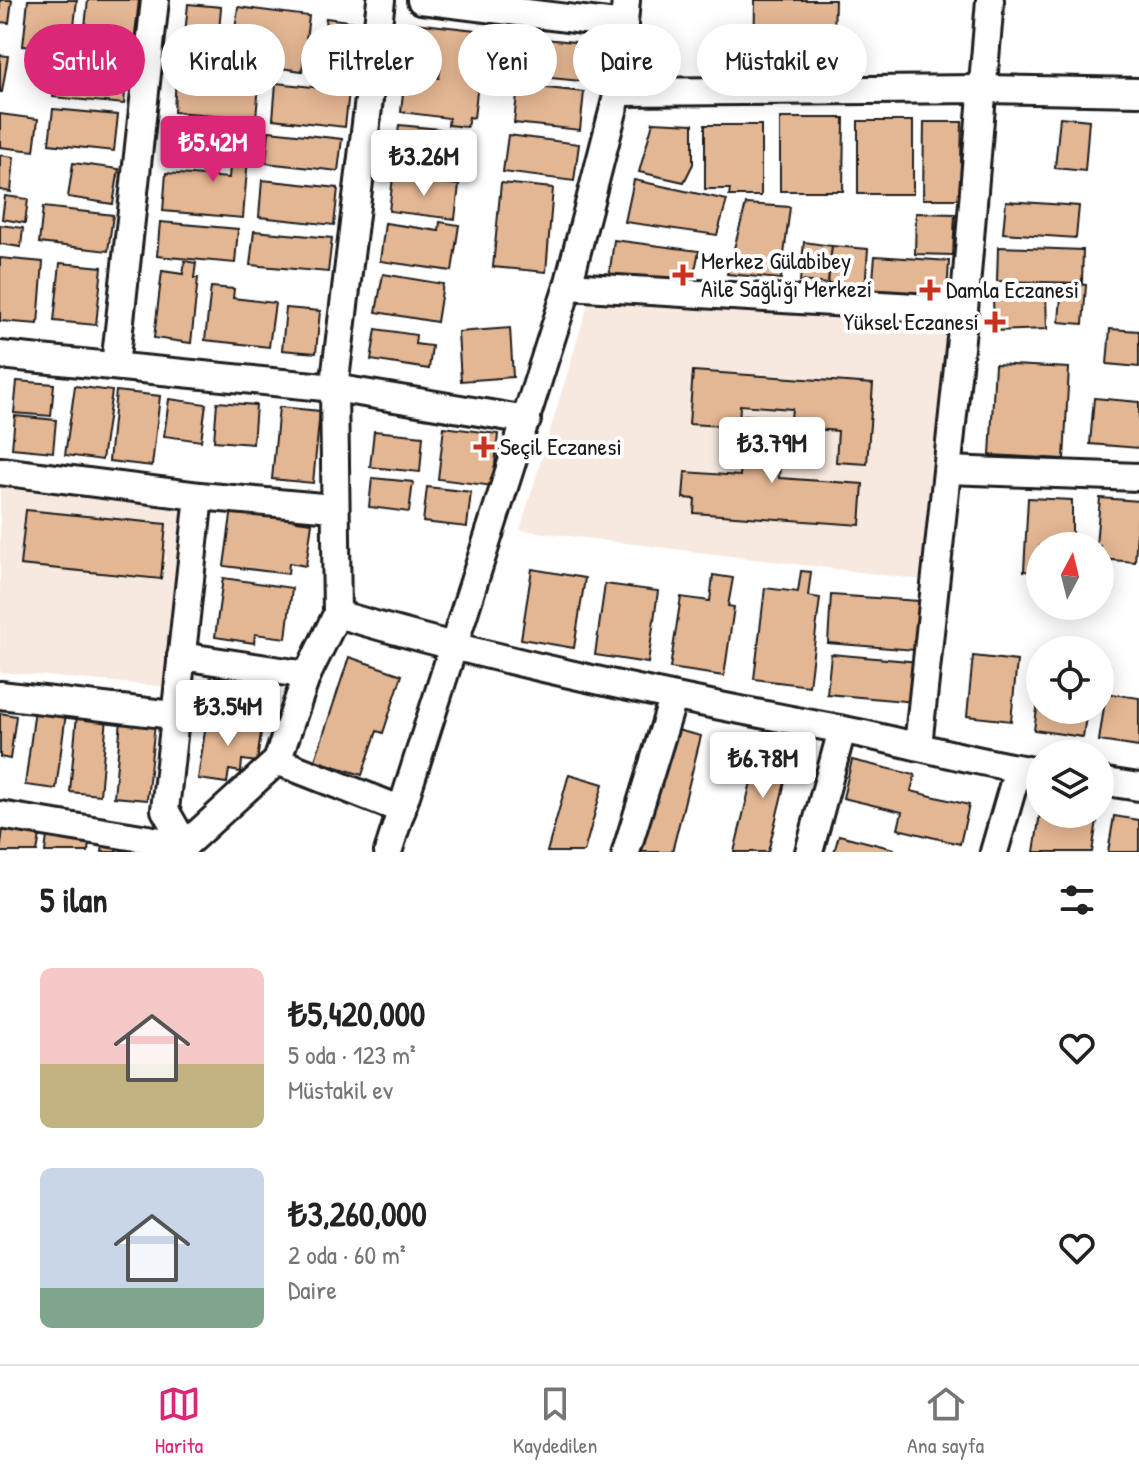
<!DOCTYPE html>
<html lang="tr">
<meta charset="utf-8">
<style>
body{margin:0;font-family:"Patrick Hand",sans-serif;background:#f2f2f2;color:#222;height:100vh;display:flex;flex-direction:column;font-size:30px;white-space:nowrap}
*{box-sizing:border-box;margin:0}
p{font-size:26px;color:#767676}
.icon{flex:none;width:44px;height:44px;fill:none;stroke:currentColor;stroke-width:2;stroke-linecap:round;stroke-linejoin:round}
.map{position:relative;height:852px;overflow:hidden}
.details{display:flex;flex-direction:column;background:#fff;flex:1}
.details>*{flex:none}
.top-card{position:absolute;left:24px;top:24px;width:1092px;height:72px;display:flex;gap:16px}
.needle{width:52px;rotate:7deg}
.buttons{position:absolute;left:1026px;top:532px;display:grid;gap:16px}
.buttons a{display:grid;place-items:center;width:88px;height:88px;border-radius:50%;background:#fff;box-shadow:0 4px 20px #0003;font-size:40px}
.price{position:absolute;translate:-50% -68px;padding:0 18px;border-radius:8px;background:#fff;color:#222;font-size:26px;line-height:52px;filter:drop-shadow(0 2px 4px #0008)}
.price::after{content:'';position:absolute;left:50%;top:48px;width:24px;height:18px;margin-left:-12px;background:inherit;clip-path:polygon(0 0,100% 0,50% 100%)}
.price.on{background:#db2777;color:#fff}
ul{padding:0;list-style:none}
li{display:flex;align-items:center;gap:24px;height:200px;padding:0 40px}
li span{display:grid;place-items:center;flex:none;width:224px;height:160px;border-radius:12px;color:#555}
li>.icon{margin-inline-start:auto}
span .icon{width:96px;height:96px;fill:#fffc;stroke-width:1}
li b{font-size:34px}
h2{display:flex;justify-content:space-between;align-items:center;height:96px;padding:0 40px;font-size:34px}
.chip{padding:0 28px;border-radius:36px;background:#fff;box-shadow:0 4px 20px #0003;font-size:28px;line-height:72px}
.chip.on{background:#db2777;color:#fff}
.tabs{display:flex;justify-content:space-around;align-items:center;height:112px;border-top:2px solid #e0e0e0;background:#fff;font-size:22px;color:#767676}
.tabs a{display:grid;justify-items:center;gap:4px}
.tabs .on{color:#db2777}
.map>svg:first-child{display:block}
.built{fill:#f7e9df}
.building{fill:#e4b794;stroke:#1c1c1c;stroke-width:2}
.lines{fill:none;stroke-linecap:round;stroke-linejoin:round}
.minor-casing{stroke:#1c1c1c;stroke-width:32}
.minor{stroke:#fff;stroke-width:26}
.poi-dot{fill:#c8321e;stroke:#fff;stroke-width:3}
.labels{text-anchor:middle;stroke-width:8;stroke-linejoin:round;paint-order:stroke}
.poi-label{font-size:24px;fill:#1c1c1c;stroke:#fff;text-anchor:start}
</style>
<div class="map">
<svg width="1139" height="852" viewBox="0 0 1139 852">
<rect width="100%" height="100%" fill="#fff"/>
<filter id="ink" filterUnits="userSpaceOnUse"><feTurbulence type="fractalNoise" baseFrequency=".0125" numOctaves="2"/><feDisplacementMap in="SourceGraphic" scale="16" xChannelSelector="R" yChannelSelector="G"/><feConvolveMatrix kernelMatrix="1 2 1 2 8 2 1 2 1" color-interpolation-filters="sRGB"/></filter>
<g filter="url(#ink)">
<g class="built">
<polygon points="590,298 954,320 924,580 520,530"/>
<polygon points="0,483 192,504 170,687 0,672"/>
</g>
<g class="building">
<polygon points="0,0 12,0 9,23 0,22"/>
<polygon points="28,0 77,0 71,51 23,46"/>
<polygon points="88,0 139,0 132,59 82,53"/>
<polygon points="755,0 835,0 833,70 754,68"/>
<polygon points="188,4 221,7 217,57 183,54"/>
<polygon points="238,7 309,16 302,71 231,61"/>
<polygon points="326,18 363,23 355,77 319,72"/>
<polygon points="405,22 484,31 474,118 469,117 467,127 448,125 449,118 401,112 405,74 439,78 440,70 400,65"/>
<polygon points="514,36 594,44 591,82 510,74"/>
<polygon points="0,55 8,56 2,92 0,92"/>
<polygon points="57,61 127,69 124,104 53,97"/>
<polygon points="245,72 260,73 256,118 174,112 176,75 244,81"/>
<polygon points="276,83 349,91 345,127 273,119"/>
<polygon points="518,85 584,92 580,130 514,123"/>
<polygon points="53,109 118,115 114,151 49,144"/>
<polygon points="0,114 38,119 34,151 0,147"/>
<polygon points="1060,117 1089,120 1085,171 1055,168"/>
<polygon points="780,118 844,118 843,191 780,191"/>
<polygon points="234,119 251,121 243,218 163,211 166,173 229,178"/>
<rect x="858" y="121" width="55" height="73"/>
<polygon points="653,122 693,124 693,164 684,182 639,172"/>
<polygon points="924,122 962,122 960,199 923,199"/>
<polygon points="173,123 213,126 210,163 170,160"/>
<polygon points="399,125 439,129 436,165 395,161"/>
<polygon points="705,125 761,125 761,196 729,196 730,189 705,189"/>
<polygon points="269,131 342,139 338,171 266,163"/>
<polygon points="450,132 470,134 466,169 447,168"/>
<polygon points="508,135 579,144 574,181 503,172"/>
<polygon points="0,155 14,157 11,192 0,190"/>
<polygon points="73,163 119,169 113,204 68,197"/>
<polygon points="393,177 459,185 455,219 389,211"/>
<polygon points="262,180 338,188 334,225 259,217"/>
<polygon points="634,180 727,200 717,235 625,222"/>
<polygon points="501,183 553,188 546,272 493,267"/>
<polygon points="5,196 28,199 25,223 2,219"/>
<polygon points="1006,201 1079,206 1076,238 1003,233"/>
<polygon points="746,204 790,207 781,279 727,274"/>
<polygon points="43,207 113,215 108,251 39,243"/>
<polygon points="916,213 955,214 953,255 915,254"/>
<polygon points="160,222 238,229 235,263 157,256"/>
<polygon points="440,222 459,225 452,271 380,261 385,223 439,231"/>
<polygon points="0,225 23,228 21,247 0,244"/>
<polygon points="254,231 332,238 328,272 250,265"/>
<polygon points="614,240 699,251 692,284 609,277"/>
<polygon points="804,242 832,246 828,284 800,281"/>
<polygon points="832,246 868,249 865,288 828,284"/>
<polygon points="998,247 1083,250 1082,283 997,281"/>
<polygon points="875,256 949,261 947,296 872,291"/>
<polygon points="0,258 43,262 38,324 0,321"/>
<polygon points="185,261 196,263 194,278 198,278 191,343 154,338 162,271 183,274"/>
<polygon points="60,263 102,267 96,325 54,321"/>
<polygon points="383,274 443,284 437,322 376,312"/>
<polygon points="1062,283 1086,285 1083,324 1059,322"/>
<polygon points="211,287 234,289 233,298 275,303 269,347 205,340"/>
<polygon points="1046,294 1047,329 994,331 993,296"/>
<polygon points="286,308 320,311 316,353 282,350"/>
<polygon points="510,328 513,377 461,381 458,332"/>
<polygon points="376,329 416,335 415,344 432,346 429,369 371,360"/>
<polygon points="1110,329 1139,331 1139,367 1107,364"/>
<polygon points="995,364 1069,368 1064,459 990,455"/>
<polygon points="693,371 873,384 867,464 836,462 838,431 790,427 792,409 740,405 739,427 689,424"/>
<polygon points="17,381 54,384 51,416 14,413"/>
<polygon points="75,386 112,391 102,460 65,455"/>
<polygon points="116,391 160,396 152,466 109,461"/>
<polygon points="1094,398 1139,402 1139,448 1090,444"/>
<polygon points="169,399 206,404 201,441 164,436"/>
<polygon points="217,402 256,405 253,444 214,441"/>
<polygon points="279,407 320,411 313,483 272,479"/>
<polygon points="744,415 783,418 779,478 863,484 860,525 694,513 695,499 683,498 685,472 740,476"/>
<polygon points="15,416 56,420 53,452 12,448"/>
<polygon points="444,427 498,434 493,486 438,479"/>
<polygon points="374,431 423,436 420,472 370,467"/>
<polygon points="372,478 413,482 409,512 369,507"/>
<polygon points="427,487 471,492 467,527 423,522"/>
<polygon points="1028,498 1072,500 1072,546 1040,546 1040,572 1024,571"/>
<polygon points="1100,498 1139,501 1135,562 1100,559 1100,546 1096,546"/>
<polygon points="232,508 297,517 297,521 312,523 306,566 289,563 288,574 224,566"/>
<polygon points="26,510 166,524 161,579 20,565"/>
<polygon points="532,569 585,578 574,648 521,639"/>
<polygon points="801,571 811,572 808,596 820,598 809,686 754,679 765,588 798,592"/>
<polygon points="713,575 733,578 728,606 734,607 724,676 670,668 681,597 710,601"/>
<polygon points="223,578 292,588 286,638 255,634 254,643 215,637"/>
<polygon points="605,584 658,591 648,663 595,655"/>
<polygon points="831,595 919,601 915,650 828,643"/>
<polygon points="831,654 919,662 915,702 827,694"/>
<polygon points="973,656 1017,661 1011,721 967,716"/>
<polygon points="349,657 402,675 383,733 377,731 362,775 315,760"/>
<polygon points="211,674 275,681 271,712 208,705"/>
<polygon points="1040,689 1040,710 1087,710 1083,737 1034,730"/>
<polygon points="1106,693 1139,698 1139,747 1099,741"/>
<polygon points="35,709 66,713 56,789 25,785"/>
<polygon points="0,713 16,716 10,759 0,757"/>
<polygon points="77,714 107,717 100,795 70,792"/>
<polygon points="207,717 262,725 257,762 242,760 241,772 229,770 227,783 198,779"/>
<polygon points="121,720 155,723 147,800 114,797"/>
<polygon points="669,728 701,736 672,852 638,852"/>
<polygon points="760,745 792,753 768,852 734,852"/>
<polygon points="852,760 915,775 911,791 969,805 960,844 898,829 902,812 843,798"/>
<polygon points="569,774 603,784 584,852 547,852"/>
<polygon points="1040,813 1098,814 1092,852 1034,852"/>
<polygon points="1114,816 1139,820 1139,852 1108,852"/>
<polygon points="3,829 40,835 37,852 0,852"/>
<polygon points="839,835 894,849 893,852 834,852"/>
<polygon points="47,836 89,841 88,852 45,852"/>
<polygon points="103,845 142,850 141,852 102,852"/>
</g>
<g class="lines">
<defs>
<g id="minor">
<polyline points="421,0 624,25"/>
<polyline points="618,92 983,89 1139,92"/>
<polyline points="568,286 964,310"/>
<polyline points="0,355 334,388 527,420"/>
<polyline points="115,366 155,0"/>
<polyline points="948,470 1139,477"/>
<polyline points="0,471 199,496 333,508"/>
<path d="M 337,614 C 503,663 669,697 839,729 C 906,742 972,762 1040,772"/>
<polyline points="181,656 307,675"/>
<polyline points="0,695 173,715"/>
<polyline points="918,746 964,310 990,0"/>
<polyline points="277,761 402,810"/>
<polyline points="1100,781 1139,787"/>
<polyline points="0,815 185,845"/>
<polyline points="185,845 165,810 199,496"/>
<polyline points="182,852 185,845 277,761 307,675 337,614 334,388 381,0"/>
<polyline points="388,852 568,286 618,92 626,0"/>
<polyline points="626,852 673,699"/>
<polyline points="809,852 842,730"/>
<polyline points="994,852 1018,769"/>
</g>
</defs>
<use href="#minor" class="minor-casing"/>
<use href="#minor" class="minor"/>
</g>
</g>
<g class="poi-dot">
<path d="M679 263h8v8h8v8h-8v8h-8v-8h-8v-8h8z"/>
<path d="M926 278h8v8h8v8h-8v8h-8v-8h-8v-8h8z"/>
<path d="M991 310h8v8h8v8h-8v8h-8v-8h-8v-8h8z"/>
<path d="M480 435h8v8h8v8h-8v8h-8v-8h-8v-8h8z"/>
</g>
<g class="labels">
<g class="poi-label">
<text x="701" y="269">Merkez Gülabibey<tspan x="701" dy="28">Aile Sağlığı Merkezi</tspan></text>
<text x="946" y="298">Damla Eczanesi</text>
<text x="979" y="330" text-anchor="end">Yüksel Eczanesi</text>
<text x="500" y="455">Seçil Eczanesi</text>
</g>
</g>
</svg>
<div class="buttons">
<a><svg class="needle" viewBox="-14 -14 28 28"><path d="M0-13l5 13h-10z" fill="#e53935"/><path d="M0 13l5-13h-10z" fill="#767676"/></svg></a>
<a><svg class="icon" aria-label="locate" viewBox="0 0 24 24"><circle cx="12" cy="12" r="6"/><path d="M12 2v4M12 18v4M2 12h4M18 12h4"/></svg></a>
<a><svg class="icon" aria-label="layers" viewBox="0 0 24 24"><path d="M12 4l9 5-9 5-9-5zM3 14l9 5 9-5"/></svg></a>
</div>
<b class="price on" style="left:213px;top:184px">₺5.42M</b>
<b class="price" style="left:424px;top:198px">₺3.26M</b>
<b class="price" style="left:772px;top:485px">₺3.79M</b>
<b class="price" style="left:228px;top:748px">₺3.54M</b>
<b class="price" style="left:763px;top:800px">₺6.78M</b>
<div class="top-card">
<a class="chip on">Satılık</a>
<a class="chip">Kiralık</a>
<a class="chip">Filtreler</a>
<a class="chip">Yeni</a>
<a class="chip">Daire</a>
<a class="chip">Müstakil ev</a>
</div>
</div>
<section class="details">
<h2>5 ilan<svg class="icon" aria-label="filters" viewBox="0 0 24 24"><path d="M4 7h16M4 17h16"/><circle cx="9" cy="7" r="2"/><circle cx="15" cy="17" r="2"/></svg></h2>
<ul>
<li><span style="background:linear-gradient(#f6c9c9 60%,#c2b280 0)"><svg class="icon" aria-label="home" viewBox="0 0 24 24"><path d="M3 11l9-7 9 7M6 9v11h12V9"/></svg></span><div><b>₺5,420,000</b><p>5 oda · 123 m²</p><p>Müstakil ev</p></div><svg class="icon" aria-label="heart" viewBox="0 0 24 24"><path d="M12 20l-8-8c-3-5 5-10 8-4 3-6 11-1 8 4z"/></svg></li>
<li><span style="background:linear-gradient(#c9d6e8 75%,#7fa58c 0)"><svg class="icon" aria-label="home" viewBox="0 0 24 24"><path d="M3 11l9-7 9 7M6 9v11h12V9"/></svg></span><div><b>₺3,260,000</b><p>2 oda · 60 m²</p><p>Daire</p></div><svg class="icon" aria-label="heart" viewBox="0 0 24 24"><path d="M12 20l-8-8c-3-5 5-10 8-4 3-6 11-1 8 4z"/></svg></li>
</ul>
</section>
<nav class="tabs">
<a class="on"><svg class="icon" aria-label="map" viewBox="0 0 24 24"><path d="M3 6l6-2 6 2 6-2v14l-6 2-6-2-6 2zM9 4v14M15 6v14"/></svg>Harita</a>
<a><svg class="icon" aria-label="saved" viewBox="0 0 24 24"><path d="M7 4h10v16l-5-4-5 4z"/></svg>Kaydedilen</a>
<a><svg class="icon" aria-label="home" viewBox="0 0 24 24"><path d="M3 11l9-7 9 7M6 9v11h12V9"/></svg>Ana sayfa</a>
</nav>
